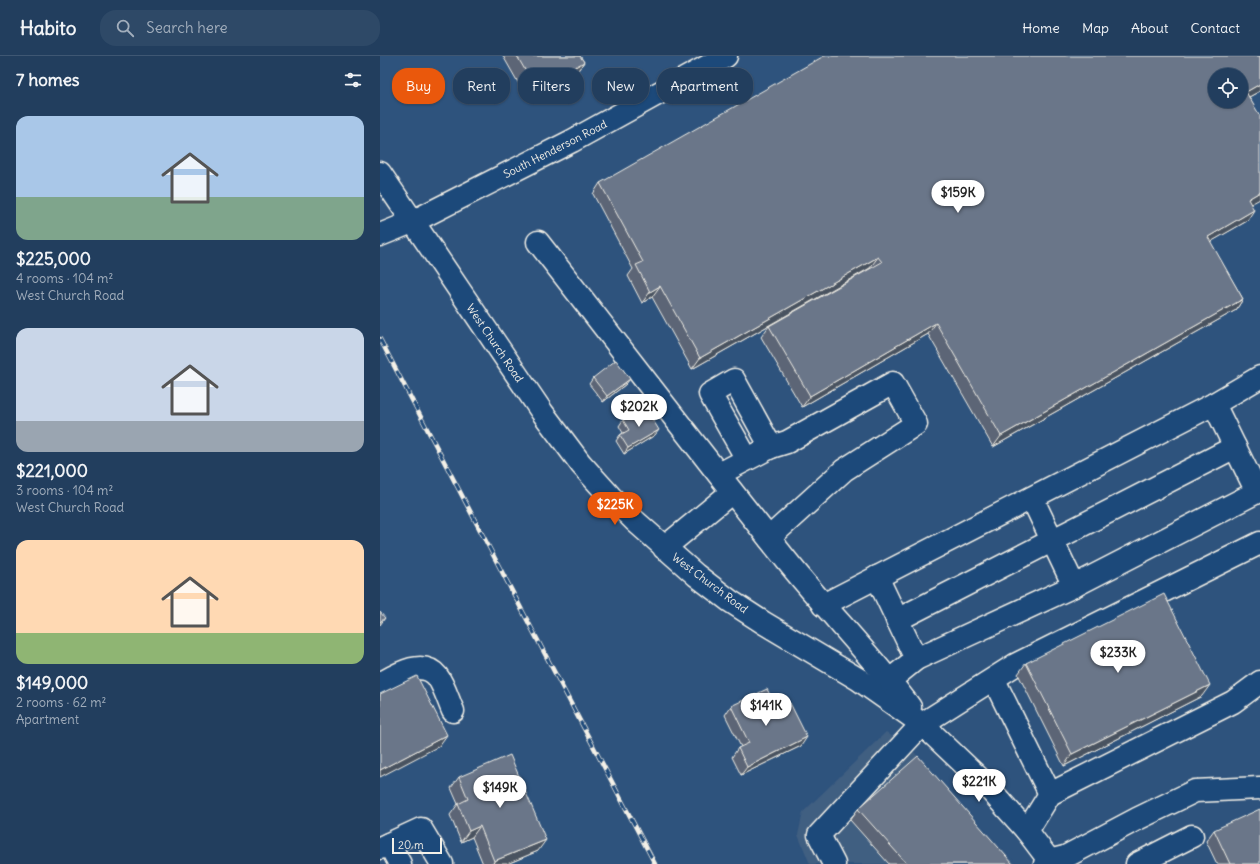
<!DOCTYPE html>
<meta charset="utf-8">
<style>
body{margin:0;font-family:Delius,sans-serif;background:#2e4967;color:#f1f3f6;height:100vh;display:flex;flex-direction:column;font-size:15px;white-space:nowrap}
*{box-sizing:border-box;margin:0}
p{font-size:13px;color:#a2aebc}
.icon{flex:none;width:22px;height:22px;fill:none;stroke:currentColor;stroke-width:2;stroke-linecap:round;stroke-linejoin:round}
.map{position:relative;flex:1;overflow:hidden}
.side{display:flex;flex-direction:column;background:#223e5e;width:380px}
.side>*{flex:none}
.banner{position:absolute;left:12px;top:12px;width:380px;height:36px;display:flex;gap:8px}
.controls{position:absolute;left:828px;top:12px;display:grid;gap:8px}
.controls a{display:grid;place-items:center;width:40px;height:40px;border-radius:50%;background:#223e5e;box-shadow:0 1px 3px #0004,0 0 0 1px #3f5773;font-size:20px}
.scale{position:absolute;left:12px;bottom:10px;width:50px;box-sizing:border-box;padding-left:4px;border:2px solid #f4f1e8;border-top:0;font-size:11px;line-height:14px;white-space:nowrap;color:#f4f1e8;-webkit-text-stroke:3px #1f4a7a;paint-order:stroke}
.price{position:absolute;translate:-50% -34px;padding:0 9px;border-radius:14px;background:#fff;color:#222;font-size:13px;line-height:26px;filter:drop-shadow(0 1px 2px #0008)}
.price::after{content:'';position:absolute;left:50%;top:24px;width:12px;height:9px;margin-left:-6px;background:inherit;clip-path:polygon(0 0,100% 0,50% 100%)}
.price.active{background:#ea580c;color:#fff}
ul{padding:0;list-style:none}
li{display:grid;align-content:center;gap:8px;height:212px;padding:0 16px}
li span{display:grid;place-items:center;height:124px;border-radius:12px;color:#555}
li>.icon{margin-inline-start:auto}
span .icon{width:72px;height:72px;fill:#fffc;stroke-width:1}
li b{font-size:17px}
h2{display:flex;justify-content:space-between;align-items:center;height:48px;padding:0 16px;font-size:17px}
.tag{padding:0 14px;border-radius:16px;background:#223e5e;box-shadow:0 1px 3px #0004,0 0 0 1px #3f5773;font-size:14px;line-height:36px}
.tag.active{background:#ea580c;color:#fff}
header{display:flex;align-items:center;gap:24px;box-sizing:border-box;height:56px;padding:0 20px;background:#223e5e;border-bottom:1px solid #3f5773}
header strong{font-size:19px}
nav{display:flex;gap:22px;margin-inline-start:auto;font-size:14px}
.search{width:280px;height:36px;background:#2e4967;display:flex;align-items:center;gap:10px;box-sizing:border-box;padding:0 14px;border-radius:16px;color:#a2aebc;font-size:15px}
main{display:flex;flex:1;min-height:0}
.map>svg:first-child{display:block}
.built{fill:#405e81}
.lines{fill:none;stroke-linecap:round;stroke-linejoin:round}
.minor-casing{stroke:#f4f1e8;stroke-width:25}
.major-casing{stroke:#f4f1e8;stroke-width:25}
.minor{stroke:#1f4a7a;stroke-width:22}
.major{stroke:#1f4a7a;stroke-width:22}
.rail-casing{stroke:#f4f1e8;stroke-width:4.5}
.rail{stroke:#1f4a7a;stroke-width:3;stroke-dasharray:9;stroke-linecap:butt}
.wall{fill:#5b6576;stroke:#f4f1e8}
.shaded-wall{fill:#4a5360;stroke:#f4f1e8}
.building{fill:#6a7689;stroke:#f4f1e8;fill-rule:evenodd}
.labels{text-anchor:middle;stroke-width:3;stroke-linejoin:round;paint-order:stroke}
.street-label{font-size:11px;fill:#f4f1e8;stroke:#1f4a7a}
</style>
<header>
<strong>Habito</strong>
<div class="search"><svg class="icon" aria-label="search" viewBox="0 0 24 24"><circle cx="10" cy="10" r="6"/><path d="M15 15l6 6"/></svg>Search here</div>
<nav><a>Home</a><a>Map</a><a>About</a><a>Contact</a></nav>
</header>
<main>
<section class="side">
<h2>7 homes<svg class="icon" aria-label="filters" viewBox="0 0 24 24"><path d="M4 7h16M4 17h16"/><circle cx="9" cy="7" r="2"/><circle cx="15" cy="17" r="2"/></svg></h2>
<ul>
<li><span style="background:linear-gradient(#a9c7e8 65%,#7fa58c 0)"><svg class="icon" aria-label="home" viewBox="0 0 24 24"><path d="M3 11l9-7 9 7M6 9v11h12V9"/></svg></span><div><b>$225,000</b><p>4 rooms · 104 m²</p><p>West Church Road</p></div></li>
<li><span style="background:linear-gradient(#c9d6e8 75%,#9aa5b1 0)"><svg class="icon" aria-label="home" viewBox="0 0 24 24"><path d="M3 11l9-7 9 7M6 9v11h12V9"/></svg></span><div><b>$221,000</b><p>3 rooms · 104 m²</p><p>West Church Road</p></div></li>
<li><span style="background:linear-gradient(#ffd9b3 75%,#8fb573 0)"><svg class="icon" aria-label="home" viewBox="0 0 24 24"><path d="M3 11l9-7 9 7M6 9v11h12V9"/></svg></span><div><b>$149,000</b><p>2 rooms · 62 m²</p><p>Apartment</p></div></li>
</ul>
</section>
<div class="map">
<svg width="880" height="808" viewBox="0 0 880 808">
<rect width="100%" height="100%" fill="#2e537d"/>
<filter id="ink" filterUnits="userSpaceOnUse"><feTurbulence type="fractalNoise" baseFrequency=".025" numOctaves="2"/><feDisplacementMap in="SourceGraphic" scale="8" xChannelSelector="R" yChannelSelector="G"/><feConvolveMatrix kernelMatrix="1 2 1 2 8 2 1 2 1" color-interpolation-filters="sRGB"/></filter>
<g filter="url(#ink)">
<polygon class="built" points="506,676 535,697 635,808 430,808 418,779 423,756"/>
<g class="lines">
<defs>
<g id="minor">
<polyline points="0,117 162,356 201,408 230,440 255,465 316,519 350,545 384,567 478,623 542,668 603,726 647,775 672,808"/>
<path d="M 158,186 C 241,292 323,400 407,505 C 447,555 492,600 530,651"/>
<polyline points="367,403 330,338 354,324 391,391"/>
<polyline points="339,418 391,391 407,386 513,327 536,368 464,414 389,482"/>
<polyline points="652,442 694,530"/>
<polyline points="284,492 352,436"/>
<polyline points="497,521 536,603"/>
<polyline points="443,549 834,348"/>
<polyline points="517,564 855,391"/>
<polyline points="510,624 536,603 694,530 877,436 834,348 880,321"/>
<polyline points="614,624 670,738"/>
<path d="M 0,628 C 16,619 42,602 57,620 C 64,629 68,644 73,655"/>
<polyline points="647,775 670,738 853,646 880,626"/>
<polyline points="9,788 20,808"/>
<polyline points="0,792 41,773 62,808"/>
<polyline points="454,808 439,779 542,668 635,609 880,487"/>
<polyline points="665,808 669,805 685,801 757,763 815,735 880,732"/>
<polyline points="757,808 812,780"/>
</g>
<polyline id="major" points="0,179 32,166 192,85 346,0"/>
</defs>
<use href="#minor" class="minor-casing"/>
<use href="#major" class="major-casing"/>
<use href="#minor" class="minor"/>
<use href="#major" class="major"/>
<defs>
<polyline id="rail" points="0,283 275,808"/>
</defs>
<use href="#rail" class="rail-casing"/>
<use href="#rail" class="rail"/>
</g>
<g class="wall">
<polygon points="123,0 200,0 204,6 196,17 148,44"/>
<polygon points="880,0 880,35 869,41 871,148 867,165 830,186 863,243 856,254 613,391 548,278 422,351 381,281 389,270 491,213 490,212 312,313 272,241 262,247 248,220 253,213 213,138 220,127"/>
<polygon points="213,322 246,328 223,346 209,328"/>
<polygon points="243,364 275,379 244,398 236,385 240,379 243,377 239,370"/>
<polygon points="646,607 822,640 684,710 638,618"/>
<polygon points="351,650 397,653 421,690 361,719 352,701 358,692 361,691 345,659"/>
<polygon points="79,721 158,795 127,808 103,808 92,781 81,786 70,759 78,748 71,732"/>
<polygon points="478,753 633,808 509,808 470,764"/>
<polygon points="834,774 880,808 837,808 826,785"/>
</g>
<g class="shaded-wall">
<polygon points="204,6 196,17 148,44 156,33"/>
<polygon points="880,28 880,35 858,47 866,36"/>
<polygon points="880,136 880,143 860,154 868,143"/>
<polygon points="874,154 867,165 820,192 828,181"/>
<polygon points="498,201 490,212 312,313 320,302"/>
<polygon points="280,230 272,241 262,247 270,236"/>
<polygon points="863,243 856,254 613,391 621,380"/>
<polygon points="556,267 548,278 422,351 430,340"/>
<polygon points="250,323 246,328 223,346 227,340"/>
<polygon points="279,374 275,379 244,398 248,392"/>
<polygon points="5,562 0,569 0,566"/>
<polygon points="830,629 822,640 684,710 692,698"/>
<polygon points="67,679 59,690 0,721 0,714"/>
<polygon points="427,681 421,690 361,719 367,711"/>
<polygon points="100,770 92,781 81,786 89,775"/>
<polygon points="166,784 158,795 127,808 113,808 114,805"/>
</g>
<g class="building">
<polygon points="137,0 200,0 204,6 156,33"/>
<path d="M 444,0 L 880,0 L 880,28 L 866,36 L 880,60 L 880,136 L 868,143 L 874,154 L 828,181 L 863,243 L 621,380 L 556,267 L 430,340 L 389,270 L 502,206 L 498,201 L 320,302 L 280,230 L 270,236 L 256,209 L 263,206 L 220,127 ZM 835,19 L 861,19 L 861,45 L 835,45 Z"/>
<polygon points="236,304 250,323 227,340 213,322"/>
<polygon points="265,351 279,374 248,392 240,379 249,374 243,364"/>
<polygon points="784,538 830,629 692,698 646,607"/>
<polygon points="0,556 5,562 0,566"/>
<polygon points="37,620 67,679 0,714 0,638"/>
<polygon points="387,633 397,653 410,647 427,681 367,711 358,692 369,687 351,650"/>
<polygon points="130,699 166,784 114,805 100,770 89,775 78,748 88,743 79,721"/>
<polygon points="538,700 633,808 527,808 478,753"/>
<polygon points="880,753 880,808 850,808 834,774"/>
</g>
</g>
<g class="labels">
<g class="street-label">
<text transform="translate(175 93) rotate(-27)" y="4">South Henderson Road</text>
<text transform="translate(115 287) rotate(56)" y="4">West Church Road</text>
<text transform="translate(330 527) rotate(37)" y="4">West Church Road</text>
</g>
</g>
</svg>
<div class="controls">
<a><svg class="icon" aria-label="locate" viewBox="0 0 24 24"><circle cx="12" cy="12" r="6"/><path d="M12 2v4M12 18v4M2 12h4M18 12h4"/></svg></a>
</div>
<div class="scale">20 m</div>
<b class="price" style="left:578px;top:158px">$159K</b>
<b class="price" style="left:259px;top:372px">$202K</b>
<b class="price active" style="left:235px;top:470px">$225K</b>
<b class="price" style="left:738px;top:618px">$233K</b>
<b class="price" style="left:386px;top:671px">$141K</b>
<b class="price" style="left:599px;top:747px">$221K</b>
<b class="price" style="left:120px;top:753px">$149K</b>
<div class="banner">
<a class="tag active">Buy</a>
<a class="tag">Rent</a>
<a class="tag">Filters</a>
<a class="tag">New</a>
<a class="tag">Apartment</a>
</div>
</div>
</main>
